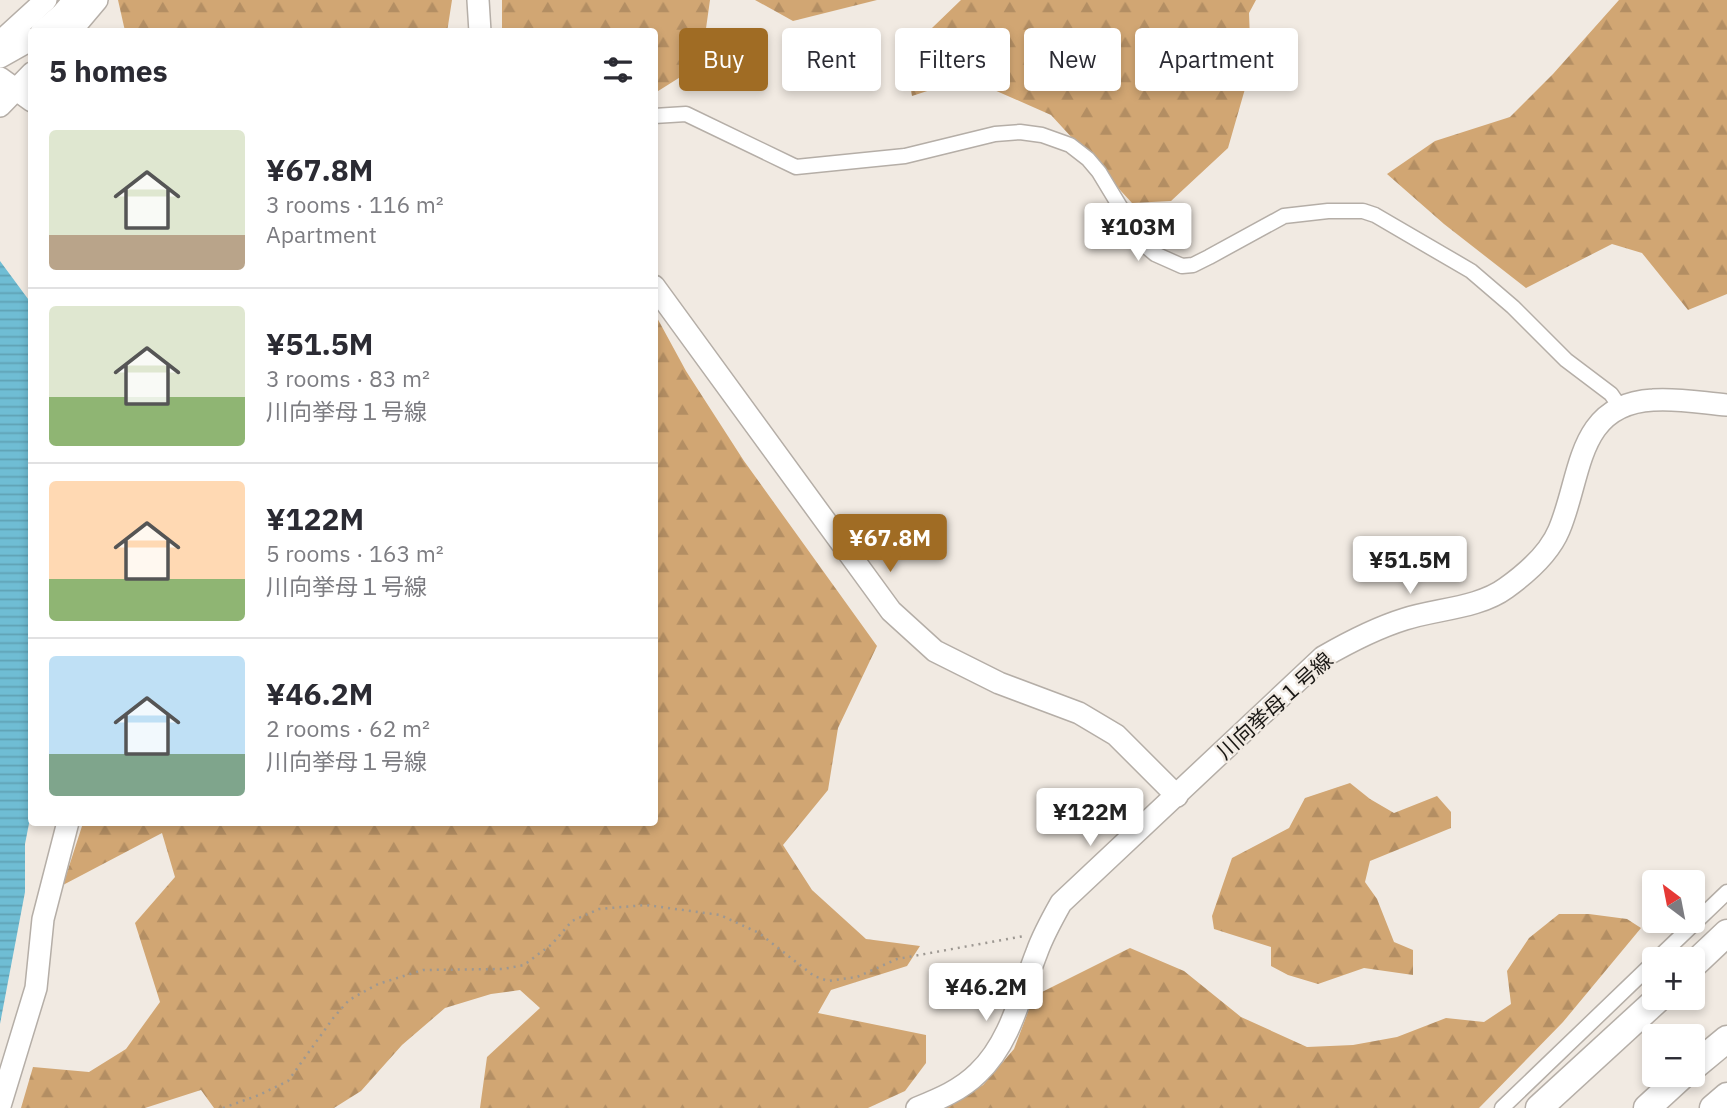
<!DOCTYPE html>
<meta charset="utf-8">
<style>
body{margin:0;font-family:"IBM Plex Sans","Noto Sans JP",sans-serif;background:#f7f7f7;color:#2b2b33;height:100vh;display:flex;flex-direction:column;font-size:26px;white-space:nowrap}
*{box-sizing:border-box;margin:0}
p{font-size:23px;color:#7c7c81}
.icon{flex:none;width:38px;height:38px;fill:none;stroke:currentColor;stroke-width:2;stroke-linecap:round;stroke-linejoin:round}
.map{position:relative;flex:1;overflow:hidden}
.drawer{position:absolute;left:28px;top:28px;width:630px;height:798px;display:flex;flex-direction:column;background:#fff;border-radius:7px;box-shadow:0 4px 10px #0003}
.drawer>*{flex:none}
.guide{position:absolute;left:679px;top:28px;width:665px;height:63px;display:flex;gap:14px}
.needle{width:46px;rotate:328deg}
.buttons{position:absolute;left:1642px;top:870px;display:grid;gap:14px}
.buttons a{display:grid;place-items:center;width:63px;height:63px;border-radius:7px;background:#fff;box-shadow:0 4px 10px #0003;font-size:35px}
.price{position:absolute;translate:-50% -60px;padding:0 16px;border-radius:7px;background:#fff;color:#222;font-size:23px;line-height:46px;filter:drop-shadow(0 2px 4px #0008)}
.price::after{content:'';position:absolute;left:50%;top:42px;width:21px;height:16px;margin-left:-10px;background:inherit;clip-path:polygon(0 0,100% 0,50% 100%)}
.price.active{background:#a06c24;color:#fff}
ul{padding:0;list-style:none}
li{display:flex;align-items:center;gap:21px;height:175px;padding:0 21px}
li+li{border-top:2px solid #e1e1e2}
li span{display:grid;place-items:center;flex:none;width:196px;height:140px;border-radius:7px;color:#555}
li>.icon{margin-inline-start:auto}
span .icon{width:84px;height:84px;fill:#fffc;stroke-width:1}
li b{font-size:30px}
h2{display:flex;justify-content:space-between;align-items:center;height:84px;padding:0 21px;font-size:30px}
.chip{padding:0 24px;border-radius:7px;background:#fff;box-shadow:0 4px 10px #0003;font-size:24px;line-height:63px}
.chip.active{background:#a06c24;color:#fff}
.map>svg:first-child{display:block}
.forest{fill:url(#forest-firs)}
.water{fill:url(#water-rules)}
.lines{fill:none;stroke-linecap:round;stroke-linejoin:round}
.street-casing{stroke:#b5aea7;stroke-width:17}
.secondary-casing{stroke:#b5aea7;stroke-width:24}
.highway-casing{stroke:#b5aea7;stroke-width:29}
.path{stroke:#9d9892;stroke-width:2.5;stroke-dasharray:2 5;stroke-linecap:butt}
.street{stroke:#fff;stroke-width:14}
.secondary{stroke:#fff;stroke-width:21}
.highway{stroke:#fff;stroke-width:26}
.labels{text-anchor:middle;stroke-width:5;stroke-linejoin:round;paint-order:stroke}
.street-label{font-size:21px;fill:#191714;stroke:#f1eae2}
</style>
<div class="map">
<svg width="1727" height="1108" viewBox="0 0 1727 1108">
<defs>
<pattern id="forest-firs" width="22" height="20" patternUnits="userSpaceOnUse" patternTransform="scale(1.75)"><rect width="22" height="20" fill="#d1a673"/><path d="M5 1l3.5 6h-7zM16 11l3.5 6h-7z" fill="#b38e63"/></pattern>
<pattern id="water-rules" width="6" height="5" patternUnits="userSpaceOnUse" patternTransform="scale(1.75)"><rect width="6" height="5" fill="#6fbdd4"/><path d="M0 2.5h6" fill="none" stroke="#60a2b5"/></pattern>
</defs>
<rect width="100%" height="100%" fill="#f1eae2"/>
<g class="forest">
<polygon points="118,0 452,0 447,32 125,31"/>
<polygon points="502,0 710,0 701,64 655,93 654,32 502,31"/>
<polygon points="755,0 877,0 793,21"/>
<polygon points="961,0 1256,0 1249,13 1251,68 1228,148 1171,201 1132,203 1051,115 967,78 912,96 904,55"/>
<polygon points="1619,0 1727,0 1727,294 1688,310 1642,253 1612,244 1526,288 1444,224 1387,174 1435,141 1510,117 1553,74"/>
<polygon points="655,314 686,371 744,461 877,646 838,728 828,790 783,845 812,890 866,939 920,946 907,966 831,990 818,1013 926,1035 926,1063 905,1091 868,1108 480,1108 487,1057 540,1008 520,990 491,994 445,1008 402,1045 361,1091 334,1108 214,1108 201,1090 145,1108 21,1108 33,1067 89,1072 126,1049 160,1002 135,923 175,877 162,833 63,885 83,823 654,822"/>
<polygon points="1350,783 1370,799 1394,813 1437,796 1451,812 1451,828 1370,861 1365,882 1377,899 1394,942 1413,950 1413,975 1364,968 1318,984 1288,975 1271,966 1271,947 1214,929 1212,916 1232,858 1289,828 1305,798"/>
<polygon points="1559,914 1589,914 1627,919 1641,928 1563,1022 1479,1108 945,1108 983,1085 1014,1049 1034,996 1130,948 1184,971 1241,1017 1307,1047 1353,1045 1397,1037 1446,1018 1484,1022 1511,1004 1507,971 1529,938"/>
</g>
<polygon class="water" points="0,261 31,303 32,808 25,844 25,892 0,1024"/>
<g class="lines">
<defs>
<g id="street">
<polyline points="654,116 686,114 796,167 905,156 995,134 1020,132 1042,135 1070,145 1088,159 1099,172 1142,243 1155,254 1182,266 1193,265 1209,257 1284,216 1328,211 1363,211 1375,215 1471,271 1513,307 1566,360 1611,394 1620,407"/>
<polyline points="1657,959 1727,892"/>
<polyline points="1502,1108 1654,962"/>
</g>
<g id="secondary">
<polyline points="478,0 480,32"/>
<polyline points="41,32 62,14 74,0"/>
<polyline points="70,32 97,0"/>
<polyline points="0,42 46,0"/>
<polyline points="0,57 32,39"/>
<polyline points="0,78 32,101"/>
<polyline points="0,106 32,73"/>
<polyline points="654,286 891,611 935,651 999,683 1079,713 1116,735 1177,796"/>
<polyline points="0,1106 36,988 43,919 68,822"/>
<path d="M 917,1108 C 939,1099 961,1090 978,1073 C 1011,1042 1021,992 1037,952 C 1043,935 1052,919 1061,903 L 1323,657 C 1349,642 1376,628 1405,619 C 1436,609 1479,608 1506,588 C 1527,573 1549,554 1559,530 C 1582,476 1576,404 1653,400 C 1677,398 1703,403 1727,405"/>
</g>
<g id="highway">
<polyline points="1692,966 1727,933"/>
<polyline points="1692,1068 1727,1039"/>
<polyline points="1539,1108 1659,998"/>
<polyline points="1647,1108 1684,1074"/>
<polyline points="1713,1108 1727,1096"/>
</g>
</defs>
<use href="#street" class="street-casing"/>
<use href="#secondary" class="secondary-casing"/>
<use href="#highway" class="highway-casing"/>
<polyline class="path" points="223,1108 259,1095 288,1081 334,1017 349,1000 378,984 423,970 503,969 524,965 552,944 572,921 599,909 646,905 720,915 759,933 814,976 828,981 857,977 897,959 1024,936"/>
<use href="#street" class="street"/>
<use href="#secondary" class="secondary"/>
<use href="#highway" class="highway"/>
</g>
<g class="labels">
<g class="street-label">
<text transform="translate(1275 706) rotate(-42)" y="7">川向挙母１号線</text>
</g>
</g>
</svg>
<div class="buttons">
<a><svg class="needle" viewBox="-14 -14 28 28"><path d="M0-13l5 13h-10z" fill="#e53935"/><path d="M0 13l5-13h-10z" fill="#7c7c81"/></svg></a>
<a>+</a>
<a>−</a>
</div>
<b class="price" style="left:1138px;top:263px">¥103M</b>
<b class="price active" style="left:890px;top:574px">¥67.8M</b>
<b class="price" style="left:1410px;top:596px">¥51.5M</b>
<b class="price" style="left:1090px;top:848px">¥122M</b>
<b class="price" style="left:986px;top:1023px">¥46.2M</b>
<div class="guide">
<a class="chip active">Buy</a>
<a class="chip">Rent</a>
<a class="chip">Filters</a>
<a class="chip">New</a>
<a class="chip">Apartment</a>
</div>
<section class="drawer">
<h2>5 homes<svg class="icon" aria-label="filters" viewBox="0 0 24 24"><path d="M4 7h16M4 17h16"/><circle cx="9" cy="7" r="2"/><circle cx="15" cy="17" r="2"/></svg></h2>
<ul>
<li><span style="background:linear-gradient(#dfe7d0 75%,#b9a48a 0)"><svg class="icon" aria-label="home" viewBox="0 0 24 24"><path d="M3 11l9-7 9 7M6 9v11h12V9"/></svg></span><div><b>¥67.8M</b><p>3 rooms · 116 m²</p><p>Apartment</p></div></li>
<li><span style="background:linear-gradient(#dfe7d0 65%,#8fb573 0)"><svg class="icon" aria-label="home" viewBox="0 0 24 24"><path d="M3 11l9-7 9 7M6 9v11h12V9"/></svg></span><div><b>¥51.5M</b><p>3 rooms · 83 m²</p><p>川向挙母１号線</p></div></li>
<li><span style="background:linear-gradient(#ffd9b3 70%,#8fb573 0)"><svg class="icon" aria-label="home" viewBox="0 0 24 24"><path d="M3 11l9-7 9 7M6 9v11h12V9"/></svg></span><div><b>¥122M</b><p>5 rooms · 163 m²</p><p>川向挙母１号線</p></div></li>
<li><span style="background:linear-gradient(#bfe0f5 70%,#7fa58c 0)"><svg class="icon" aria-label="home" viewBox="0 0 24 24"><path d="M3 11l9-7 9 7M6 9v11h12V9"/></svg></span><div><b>¥46.2M</b><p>2 rooms · 62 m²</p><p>川向挙母１号線</p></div></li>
</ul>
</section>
</div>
